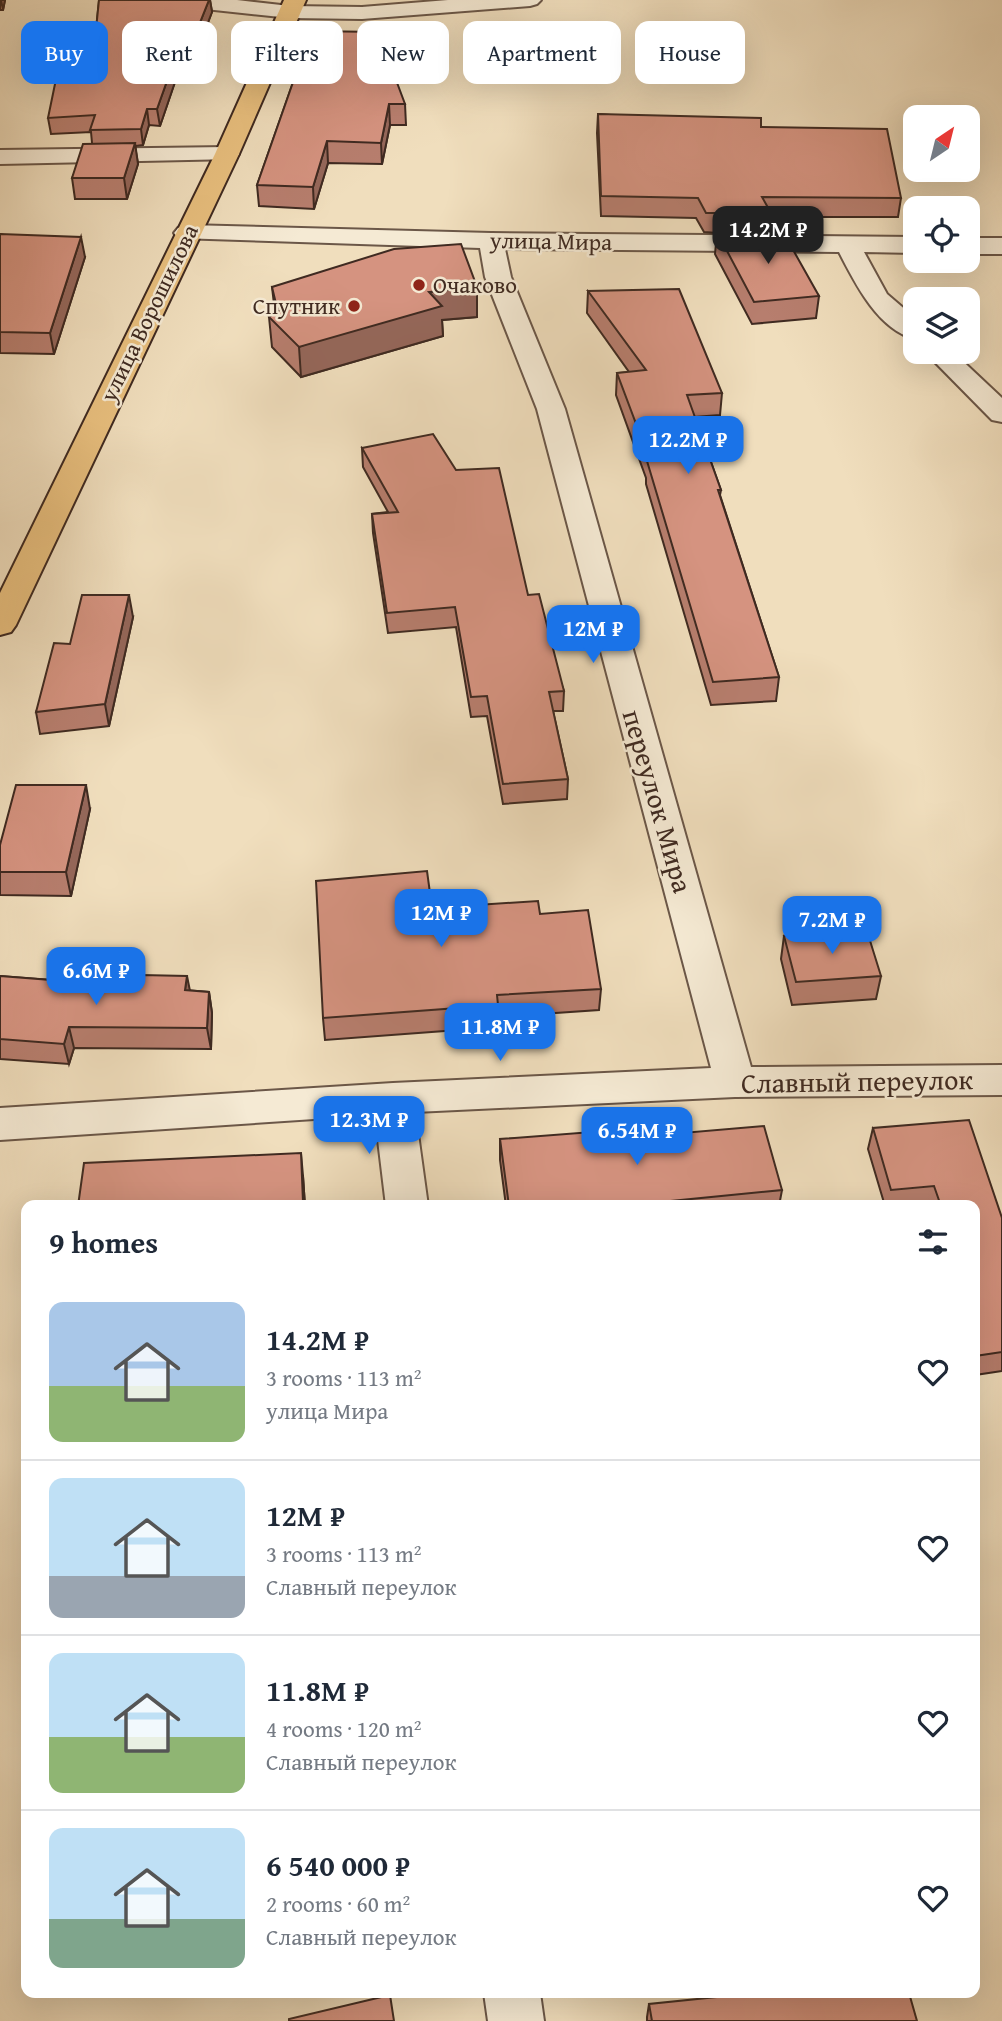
<!DOCTYPE html>
<meta charset="utf-8">
<style>
body{margin:0;font-family:"Gentium Book Plus",serif;background:#f2f2f3;color:#1f2937;height:100vh;display:flex;flex-direction:column;font-size:26px;white-space:nowrap}
*{box-sizing:border-box;margin:0}
p{font-size:23px;color:#747a83}
.icon{flex:none;width:38px;height:38px;fill:none;stroke:currentColor;stroke-width:2;stroke-linecap:round;stroke-linejoin:round}
.map{position:relative;flex:1;overflow:hidden}
.side{position:absolute;left:21px;top:1200px;width:959px;height:798px;display:flex;flex-direction:column;background:#fff;border-radius:14px;box-shadow:0 7px 28px #0002}
.side>*{flex:none}
.banner{position:absolute;left:21px;top:21px;width:961px;height:63px;display:flex;gap:14px}
.needle{width:46px;rotate:35deg}
.buttons{position:absolute;left:903px;top:105px;display:grid;gap:14px}
.buttons a{display:grid;place-items:center;width:77px;height:77px;border-radius:14px;background:#fff;box-shadow:0 7px 28px #0002;font-size:35px}
.price{position:absolute;translate:-50% -60px;padding:0 16px;border-radius:14px;background:#1a73e8;color:#fff;font-size:23px;line-height:46px;filter:drop-shadow(0 2px 4px #0008)}
.price::after{content:'';position:absolute;left:50%;top:42px;width:21px;height:16px;margin-left:-10px;background:inherit;clip-path:polygon(0 0,100% 0,50% 100%)}
.price.selected{background:#222;color:#fff}
ul{padding:0;list-style:none}
li{display:flex;align-items:center;gap:21px;height:175px;padding:0 28px}
li+li{border-top:2px solid #e0e1e3}
li span{display:grid;place-items:center;flex:none;width:196px;height:140px;border-radius:14px;color:#555}
li>.icon{margin-inline-start:auto}
span .icon{width:84px;height:84px;fill:#fffc;stroke-width:1}
li b{font-size:30px}
h2{display:flex;justify-content:space-between;align-items:center;height:84px;padding:0 28px;font-size:30px}
.tag{padding:0 24px;border-radius:14px;background:#fff;box-shadow:0 7px 28px #0002;font-size:24px;line-height:63px}
.tag.selected{background:#1a73e8;color:#fff}
.map>svg:first-child{display:block}
.lines{fill:none;stroke-linecap:round;stroke-linejoin:round}
.minor-casing{stroke:#6b5748;stroke-width:4}
.major-casing{stroke:#3f2a21;stroke-width:4}
.minor{fill:#f5ead4;fill-rule:evenodd}
.major{fill:#e8bf7e;fill-rule:evenodd}
.wall{fill:#b77e6e;stroke:#3f2a21;stroke-width:2}
.shaded-wall{fill:#95675a;stroke:#3f2a21;stroke-width:2}
.building{fill:#d59380;stroke:#3f2a21;stroke-width:2}
.poi-dot{fill:#8f2418;stroke:#f5ead4;stroke-width:2.5}
.labels{text-anchor:middle;stroke-width:5;stroke-linejoin:round;paint-order:stroke}
.far-street-label{font-size:23px;fill:#3f2a21;stroke:#f5ead4}
.far-poi-label{font-size:23px;fill:#3f2a21;stroke:#f5ead4;text-anchor:start}
.street-label{font-size:28px;fill:#3f2a21;stroke:#f5ead4}
</style>
<div class="map">
<svg width="1002" height="2021" viewBox="0 0 1002 2021">
<rect width="100%" height="100%" fill="#f0debd"/>
<filter id="stains"><feTurbulence type="fractalNoise" baseFrequency=".00286" numOctaves="4"/><feColorMatrix values="0 0 0 0 .2 0 0 0 0 .09 0 0 0 0 .02 0 0 0 .5 -.17"/></filter>
<radialGradient id="worn" r=".72"><stop offset=".6" stop-color="#630" stop-opacity="0"/><stop offset="1" stop-color="#630" stop-opacity=".3"/></radialGradient>
<g class="lines">
<defs>
<g id="minor">
<polygon points="166,0 237,0 290,6 362,7 448,0 541,0 537,4 530,6 362,19 290,18 177,6 170,4"/>
<polygon points="227,147 235,149 239,154 235,159 0,164 0,150"/>
<path d="M 187,225 L 491,233 L 915,237 L 915,253 L 864,252 L 887,294 L 915,318 L 915,339 C 878,330 855,283 839,252 L 505,249 L 511,277 L 565,409 L 751,1067 L 1002,1065 L 1002,1095 L 735,1097 L 415,1112 L 428,1206 L 386,1206 L 375,1115 L 0,1140 L 0,1108 L 393,1083 L 711,1068 L 537,409 L 485,277 L 480,248 L 178,238 L 174,233 L 178,228 Z"/>
<rect x="968" y="238" width="34" height="16"/>
<polygon points="925,352 953,352 1002,398 1002,422 992,420"/>
<polygon points="484,1993 540,1993 544,2021 488,2021"/>
</g>
<polygon id="major" points="284,0 306,0 239,154 16,625 11,632 0,635 0,593 215,154"/>
</defs>
<use href="#minor" class="minor-casing"/>
<use href="#major" class="major-casing"/>
<use href="#minor" class="minor"/>
<use href="#major" class="major"/>
</g>
<g class="wall">
<polygon points="0,0 5,0 3,10 0,10"/>
<polygon points="99,0 210,0 212,12 201,41 189,41 160,126 149,125 143,145 135,146 138,164 127,199 75,199 72,178 92,143 91,132 51,134 48,118 94,49"/>
<polygon points="311,31 405,104 406,125 390,125 382,164 328,163 314,209 259,206 257,185"/>
<polygon points="598,114 761,127 901,198 898,217 770,217 769,232 819,296 816,318 752,324 715,254 717,233 704,232 696,218 601,216 597,133"/>
<polygon points="0,234 85,257 54,354 0,353"/>
<polygon points="272,287 477,317 442,320 443,336 301,377 272,347 269,317 275,313"/>
<polygon points="588,291 722,393 720,415 695,417 721,490 720,495 779,677 776,701 711,705 646,484 646,478 616,395 617,373 629,372 587,313"/>
<polygon points="362,448 528,595 564,691 563,711 553,711 568,779 567,799 503,804 487,716 471,717 456,627 388,633 373,533 372,514 388,512 363,467"/>
<polygon points="133,617 109,726 40,734 36,712 70,644"/>
<polygon points="90,809 71,896 0,895 0,845"/>
<polygon points="432,908 540,914 601,989 599,1010 498,1017 498,1027 325,1040 323,1018"/>
<polygon points="784,936 881,976 876,999 792,1005 781,959"/>
<polygon points="0,976 209,992 212,1013 211,1049 74,1048 69,1064 0,1059"/>
<polygon points="873,1128 1002,1218 1002,1371 975,1375 975,1206 885,1206 868,1149"/>
<polygon points="671,1134 782,1190 779,1206 506,1206 500,1160 500,1139"/>
<polygon points="303,1176 305,1206 78,1206"/>
<polygon points="649,2004 917,2021 647,2021 647,2017"/>
</g>
<g class="shaded-wall">
<polygon points="1,0 5,0 3,10"/>
<polygon points="209,0 210,0 212,12 201,41 199,25"/>
<polygon points="187,25 189,41 160,126 157,109"/>
<polygon points="389,104 390,125 382,164 381,143"/>
<polygon points="147,109 149,125 143,145 141,129"/>
<polygon points="327,141 328,163 314,209 313,187"/>
<polygon points="135,143 138,164 127,199 124,178"/>
<polygon points="81,237 85,257 54,354 50,333"/>
<polygon points="477,287 477,317 442,320 443,336 301,377 299,347 429,292"/>
<polygon points="129,595 133,617 109,726 105,704"/>
<polygon points="86,785 90,809 71,896 66,872"/>
<polygon points="187,976 191,996 185,990"/>
<polygon points="209,992 212,1013 211,1049 207,1028"/>
<polygon points="69,1027 74,1048 69,1064 64,1044"/>
<polygon points="301,1153 303,1176 305,1206 303,1206"/>
</g>
<g class="building">
<polygon points="99,0 209,0 199,25 187,25 157,109 147,109 141,129 90,130 95,115 48,118 62,50 94,49"/>
<polygon points="311,31 378,32 405,104 389,104 381,143 327,141 313,187 257,185"/>
<polygon points="598,114 761,118 761,127 887,129 901,198 762,197 771,213 706,213 698,198 601,196"/>
<polygon points="135,143 124,178 72,178 83,144"/>
<polygon points="717,232 783,232 819,296 754,302"/>
<polygon points="0,234 81,237 50,333 0,332"/>
<polygon points="461,244 477,287 429,292 442,306 299,347 269,317 283,308 277,308 272,287 394,249"/>
<polygon points="679,289 722,393 687,395 721,490 718,490 779,677 713,682 647,461 650,461 617,373 646,370 588,291"/>
<polygon points="433,434 456,470 499,468 528,595 539,594 564,691 549,692 568,779 503,784 487,696 471,697 455,607 387,613 372,514 398,512 362,448"/>
<polygon points="82,595 129,595 105,704 36,712 54,643 70,644"/>
<polygon points="16,785 86,785 66,872 0,872 0,845"/>
<polygon points="427,871 432,908 538,901 540,914 588,910 601,989 497,995 498,1005 323,1018 316,881"/>
<polygon points="867,931 881,976 796,982 784,936"/>
<polygon points="141,975 187,976 185,990 209,992 207,1028 69,1027 64,1044 0,1039 0,976 139,987"/>
<polygon points="969,1120 1002,1218 1002,1352 975,1356 975,1206 941,1206 934,1186 891,1190 873,1128"/>
<polygon points="670,1126 671,1134 764,1126 782,1190 641,1204 641,1206 509,1206 500,1139"/>
<polygon points="301,1153 303,1202 253,1206 78,1206 84,1163"/>
<polygon points="756,1993 909,1993 917,2021 652,2021 649,2004"/>
<polygon points="390,1995 394,2021 289,2021 289,2019"/>
</g>
<g class="poi-dot">
<circle cx="419" cy="285" r="7"/>
<circle cx="354" cy="306" r="7"/>
</g>
<g class="labels">
<g class="far-street-label">
<text transform="translate(551 241) rotate(1)" y="8">улица Мира</text>
<text transform="translate(149 313) rotate(-64)" y="8">улица Ворошилова</text>
</g>
<g class="far-poi-label">
<text x="433" y="293">Очаково</text>
<text x="340" y="314" text-anchor="end">Спутник</text>
</g>
<g class="street-label">
<text transform="translate(658 801) rotate(74)" y="10">переулок Мира</text>
<text transform="translate(857 1081) rotate(-1)" y="10">Славный переулок</text>
</g>
</g>
<rect width="100%" height="100%" filter="url(#stains)"/>
<rect width="100%" height="100%" fill="url(#worn)"/>
</svg>
<div class="buttons">
<a><svg class="needle" viewBox="-14 -14 28 28"><path d="M0-13l5 13h-10z" fill="#e53935"/><path d="M0 13l5-13h-10z" fill="#747a83"/></svg></a>
<a><svg class="icon" aria-label="locate" viewBox="0 0 24 24"><circle cx="12" cy="12" r="6"/><path d="M12 2v4M12 18v4M2 12h4M18 12h4"/></svg></a>
<a><svg class="icon" aria-label="layers" viewBox="0 0 24 24"><path d="M12 4l9 5-9 5-9-5zM3 14l9 5 9-5"/></svg></a>
</div>
<b class="price selected" style="left:768px;top:266px">14.2M ₽</b>
<b class="price" style="left:688px;top:476px">12.2M ₽</b>
<b class="price" style="left:593px;top:665px">12M ₽</b>
<b class="price" style="left:441px;top:949px">12M ₽</b>
<b class="price" style="left:832px;top:956px">7.2M ₽</b>
<b class="price" style="left:96px;top:1007px">6.6M ₽</b>
<b class="price" style="left:500px;top:1063px">11.8M ₽</b>
<b class="price" style="left:369px;top:1156px">12.3M ₽</b>
<b class="price" style="left:637px;top:1167px">6.54M ₽</b>
<div class="banner">
<a class="tag selected">Buy</a>
<a class="tag">Rent</a>
<a class="tag">Filters</a>
<a class="tag">New</a>
<a class="tag">Apartment</a>
<a class="tag">House</a>
</div>
<section class="side">
<h2>9 homes<svg class="icon" aria-label="filters" viewBox="0 0 24 24"><path d="M4 7h16M4 17h16"/><circle cx="9" cy="7" r="2"/><circle cx="15" cy="17" r="2"/></svg></h2>
<ul>
<li><span style="background:linear-gradient(#a9c7e8 60%,#8fb573 0)"><svg class="icon" aria-label="home" viewBox="0 0 24 24"><path d="M3 11l9-7 9 7M6 9v11h12V9"/></svg></span><div><b>14.2M ₽</b><p>3 rooms · 113 m²</p><p>улица Мира</p></div><svg class="icon" aria-label="heart" viewBox="0 0 24 24"><path d="M12 20l-8-8c-3-5 5-10 8-4 3-6 11-1 8 4z"/></svg></li>
<li><span style="background:linear-gradient(#bfe0f5 70%,#9aa5b1 0)"><svg class="icon" aria-label="home" viewBox="0 0 24 24"><path d="M3 11l9-7 9 7M6 9v11h12V9"/></svg></span><div><b>12M ₽</b><p>3 rooms · 113 m²</p><p>Славный переулок</p></div><svg class="icon" aria-label="heart" viewBox="0 0 24 24"><path d="M12 20l-8-8c-3-5 5-10 8-4 3-6 11-1 8 4z"/></svg></li>
<li><span style="background:linear-gradient(#bfe0f5 60%,#8fb573 0)"><svg class="icon" aria-label="home" viewBox="0 0 24 24"><path d="M3 11l9-7 9 7M6 9v11h12V9"/></svg></span><div><b>11.8M ₽</b><p>4 rooms · 120 m²</p><p>Славный переулок</p></div><svg class="icon" aria-label="heart" viewBox="0 0 24 24"><path d="M12 20l-8-8c-3-5 5-10 8-4 3-6 11-1 8 4z"/></svg></li>
<li><span style="background:linear-gradient(#bfe0f5 65%,#7fa58c 0)"><svg class="icon" aria-label="home" viewBox="0 0 24 24"><path d="M3 11l9-7 9 7M6 9v11h12V9"/></svg></span><div><b>6 540 000 ₽</b><p>2 rooms · 60 m²</p><p>Славный переулок</p></div><svg class="icon" aria-label="heart" viewBox="0 0 24 24"><path d="M12 20l-8-8c-3-5 5-10 8-4 3-6 11-1 8 4z"/></svg></li>
</ul>
</section>
</div>
